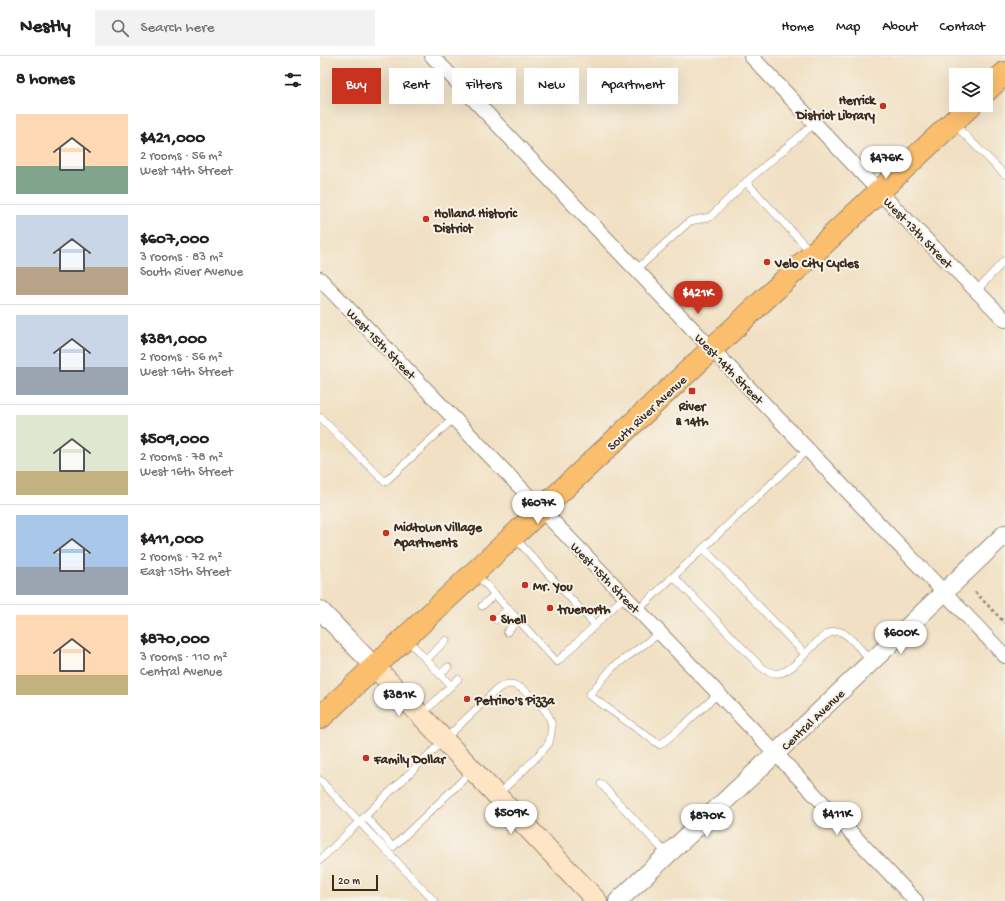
<!DOCTYPE html>
<meta charset="utf-8">
<style>
body{margin:0;font-family:"Gochi Hand",sans-serif;background:#f2f2f2;color:#202124;height:100vh;display:flex;flex-direction:column;font-size:15px;white-space:nowrap}
*{box-sizing:border-box;margin:0}
p{font-size:13px;color:#757577}
.icon{flex:none;width:22px;height:22px;fill:none;stroke:currentColor;stroke-width:2;stroke-linecap:round;stroke-linejoin:round}
.map{position:relative;flex:1;overflow:hidden}
.panel{display:flex;flex-direction:column;background:#fff;width:320px}
.panel>*{flex:none}
.guide{position:absolute;left:12px;top:12px;width:380px;height:36px;display:flex;gap:8px}
.tools{position:absolute;left:629px;top:12px;display:grid;gap:8px}
.tools a{display:grid;place-items:center;width:44px;height:44px;border-radius:0px;background:#fff;box-shadow:0 4px 16px #0002;font-size:20px}
.scale{position:absolute;left:12px;bottom:10px;width:46px;box-sizing:border-box;padding-left:4px;border:2px solid #3b2a1e;border-top:0;font-size:11px;line-height:14px;white-space:nowrap;color:#3b2a1e;-webkit-text-stroke:3px #f7f3e8;paint-order:stroke}
.price{position:absolute;translate:-50% -34px;padding:0 9px;border-radius:14px;background:#fff;color:#222;font-size:13px;line-height:26px;filter:drop-shadow(0 1px 2px #0008)}
.price::after{content:'';position:absolute;left:50%;top:24px;width:12px;height:9px;margin-left:-6px;background:inherit;clip-path:polygon(0 0,100% 0,50% 100%)}
.price.active{background:#c8321e;color:#fff}
ul{padding:0;list-style:none}
li{display:flex;align-items:center;gap:12px;height:100px;padding:0 16px}
li+li{border-top:1px solid #e0e0e0}
li span{display:grid;place-items:center;flex:none;width:112px;height:80px;border-radius:0px;color:#555}
li>.icon{margin-inline-start:auto}
span .icon{width:48px;height:48px;fill:#fffc;stroke-width:1}
li b{font-size:17px}
h2{display:flex;justify-content:space-between;align-items:center;height:48px;padding:0 16px;font-size:17px}
.tag{padding:0 14px;border-radius:0px;background:#fff;box-shadow:0 4px 16px #0002;font-size:14px;line-height:36px}
.tag.active{background:#c8321e;color:#fff}
header{display:flex;align-items:center;gap:24px;box-sizing:border-box;height:56px;padding:0 20px;background:#fff;border-bottom:1px solid #e0e0e0}
header strong{font-size:19px}
nav{display:flex;gap:22px;margin-inline-start:auto;font-size:14px}
.search{width:280px;height:36px;background:#f2f2f2;display:flex;align-items:center;gap:10px;box-sizing:border-box;padding:0 14px;border-radius:0px;color:#757577;font-size:15px}
main{display:flex;flex:1;min-height:0}
.map>svg:first-child{display:block}
.lines{fill:none;stroke-linecap:round;stroke-linejoin:round}
.service-casing{stroke:#968570;stroke-width:8}
.minor-casing{stroke:#968570;stroke-width:16}
.tertiary-casing{stroke:#968570;stroke-width:20}
.secondary-casing{stroke:#968570;stroke-width:22}
.primary-casing{stroke:#968570;stroke-width:24}
.path{stroke:#968570;stroke-width:2.5;stroke-dasharray:3 3;stroke-linecap:butt}
.service{stroke:#fff;stroke-width:7}
.minor{stroke:#fff;stroke-width:14}
.tertiary{stroke:#fff;stroke-width:18}
.secondary{stroke:#fde5c5;stroke-width:20}
.primary{stroke:#fabe6d;stroke-width:22}
.poi-dot{fill:#c8321e;stroke:#f7f3e8;stroke-width:1.5}
.labels{text-anchor:middle;stroke-width:4;stroke-linejoin:round;paint-order:stroke}
.poi-label{font-size:13px;font-weight:bold;fill:#3b2a1e;stroke:#f7f3e8;text-anchor:start}
.street-label{font-size:13px;fill:#3b2a1e;stroke:#f7f3e8}
</style>
<header>
<strong>Nestly</strong>
<div class="search"><svg class="icon" aria-label="search" viewBox="0 0 24 24"><circle cx="10" cy="10" r="6"/><path d="M15 15l6 6"/></svg>Search here</div>
<nav><a>Home</a><a>Map</a><a>About</a><a>Contact</a></nav>
</header>
<main>
<section class="panel">
<h2>8 homes<svg class="icon" aria-label="filters" viewBox="0 0 24 24"><path d="M4 7h16M4 17h16"/><circle cx="9" cy="7" r="2"/><circle cx="15" cy="17" r="2"/></svg></h2>
<ul>
<li><span style="background:linear-gradient(#ffd9b3 65%,#7fa58c 0)"><svg class="icon" aria-label="home" viewBox="0 0 24 24"><path d="M3 11l9-7 9 7M6 9v11h12V9"/></svg></span><div><b>$421,000</b><p>2 rooms · 56 m²</p><p>West 14th Street</p></div></li>
<li><span style="background:linear-gradient(#c9d6e8 65%,#b9a48a 0)"><svg class="icon" aria-label="home" viewBox="0 0 24 24"><path d="M3 11l9-7 9 7M6 9v11h12V9"/></svg></span><div><b>$607,000</b><p>3 rooms · 83 m²</p><p>South River Avenue</p></div></li>
<li><span style="background:linear-gradient(#c9d6e8 65%,#9aa5b1 0)"><svg class="icon" aria-label="home" viewBox="0 0 24 24"><path d="M3 11l9-7 9 7M6 9v11h12V9"/></svg></span><div><b>$381,000</b><p>2 rooms · 56 m²</p><p>West 16th Street</p></div></li>
<li><span style="background:linear-gradient(#dfe7d0 70%,#c2b280 0)"><svg class="icon" aria-label="home" viewBox="0 0 24 24"><path d="M3 11l9-7 9 7M6 9v11h12V9"/></svg></span><div><b>$509,000</b><p>2 rooms · 78 m²</p><p>West 16th Street</p></div></li>
<li><span style="background:linear-gradient(#a9c7e8 65%,#9aa5b1 0)"><svg class="icon" aria-label="home" viewBox="0 0 24 24"><path d="M3 11l9-7 9 7M6 9v11h12V9"/></svg></span><div><b>$411,000</b><p>2 rooms · 72 m²</p><p>East 15th Street</p></div></li>
<li><span style="background:linear-gradient(#ffd9b3 75%,#c2b280 0)"><svg class="icon" aria-label="home" viewBox="0 0 24 24"><path d="M3 11l9-7 9 7M6 9v11h12V9"/></svg></span><div><b>$870,000</b><p>3 rooms · 110 m²</p><p>Central Avenue</p></div></li>
</ul>
</section>
<div class="map">
<svg width="685" height="845" viewBox="0 0 685 845">
<rect width="100%" height="100%" fill="#f7f3e8"/>
<filter id="ink" filterUnits="userSpaceOnUse"><feTurbulence type="fractalNoise" baseFrequency=".025" numOctaves="2"/><feDisplacementMap in="SourceGraphic" scale="8" xChannelSelector="R" yChannelSelector="G"/><feConvolveMatrix kernelMatrix="1 2 1 2 8 2 1 2 1" color-interpolation-filters="sRGB"/></filter>
<filter id="wash" filterUnits="userSpaceOnUse"><feTurbulence type="fractalNoise" baseFrequency=".012" numOctaves="4" result="noise"/><feDisplacementMap in="SourceGraphic" scale="16" xChannelSelector="R" yChannelSelector="G"/><feGaussianBlur stdDeviation="0.9" result="paint"/><feColorMatrix in="noise" values="0 0 0 0 0 0 0 0 0 0 0 0 0 0 0 0 0 1.4 0 .05"/><feComposite in="paint" operator="in"/></filter>
<g filter="url(#wash)">
<rect width="100%" height="100%" fill="#f1e0c3"/>
</g>
<g filter="url(#ink)">
<g class="lines">
<defs>
<g id="service">
<polyline points="634,68 685,119"/>
<polyline points="426,126 492,197"/>
<polyline points="316,214 370,165 390,161 426,126 495,67"/>
<polyline points="656,235 685,204"/>
<polyline points="0,361 65,426 134,362"/>
<polyline points="194,481 275,569"/>
<polyline points="383,492 485,598"/>
<polyline points="156,518 237,606 305,540"/>
<path d="M 354,521 L 441,611 C 447,615 452,618 459,617 C 479,615 501,569 521,576 C 530,579 545,599 552,606"/>
<polyline points="162,550 175,538"/>
<polyline points="318,554 488,393"/>
<polyline points="176,564 188,552"/>
<polyline points="187,576 198,564"/>
<polyline points="340,577 293,611 269,639 340,689 364,669 399,637"/>
<polyline points="87,583 131,630"/>
<polyline points="106,604 126,584"/>
<polyline points="120,619 128,611"/>
<polyline points="102,658 138,623"/>
<path d="M 152,715 L 73,791 L 45,760 L 173,637 C 178,632 182,629 189,628 C 202,628 228,653 231,666 C 232,672 231,680 229,687 C 227,690 224,693 221,696 C 208,711 192,725 177,739"/>
<polyline points="0,724 114,845"/>
<polyline points="281,728 347,798"/>
<polyline points="0,804 42,763"/>
</g>
<g id="minor">
<polyline points="112,0 685,600"/>
<polyline points="431,0 572,149 685,264"/>
<polyline points="0,223 439,680 596,845"/>
</g>
<g id="tertiary">
<polyline points="0,554 54,610"/>
<polyline points="298,845 456,697 685,478"/>
</g>
<polyline id="secondary" points="54,610 277,845"/>
<g id="primary">
<polyline points="666,35 685,17"/>
<polyline points="0,662 651,49"/>
</g>
</defs>
<use href="#service" class="service-casing"/>
<use href="#minor" class="minor-casing"/>
<use href="#tertiary" class="tertiary-casing"/>
<use href="#secondary" class="secondary-casing"/>
<use href="#primary" class="primary-casing"/>
<polyline class="path" points="655,536 685,567"/>
<use href="#service" class="service"/>
<use href="#minor" class="minor"/>
<use href="#tertiary" class="tertiary"/>
<use href="#secondary" class="secondary"/>
<use href="#primary" class="primary"/>
</g>
</g>
<g class="poi-dot">
<circle cx="563" cy="50" r="4"/>
<circle cx="106" cy="163" r="4"/>
<circle cx="447" cy="206" r="4"/>
<rect x="368" y="331" width="8" height="8" rx="2"/>
<circle cx="66" cy="477" r="4"/>
<circle cx="205" cy="529" r="4"/>
<circle cx="230" cy="552" r="4"/>
<circle cx="173" cy="562" r="4"/>
<circle cx="147" cy="643" r="4"/>
<circle cx="46" cy="702" r="4"/>
</g>
<g class="labels">
<g class="poi-label">
<text x="555" y="48" text-anchor="end">Herrick<tspan x="555" dy="15">District Library</tspan></text>
<text x="114" y="161">Holland Historic<tspan x="114" dy="15">District</tspan></text>
<text x="455" y="211">Velo City Cycles</text>
<text x="372" y="354" text-anchor="middle">River<tspan x="372" dy="15">&amp; 14th</tspan></text>
<text x="74" y="475">Midtown Village<tspan x="74" dy="15">Apartments</tspan></text>
<text x="213" y="534">Mr. You</text>
<text x="238" y="557">truenorth</text>
<text x="181" y="567">Shell</text>
<text x="155" y="648">Petrino's Pizza</text>
<text x="54" y="707">Family Dollar</text>
</g>
<g class="street-label">
<text transform="translate(599 176) rotate(46)" y="5">West 13th Street</text>
<text transform="translate(62 287) rotate(46)" y="5">West 15th Street</text>
<text transform="translate(410 312) rotate(46)" y="5">West 14th Street</text>
<text transform="translate(326 356) rotate(-43)" y="5">South River Avenue</text>
<text transform="translate(286 521) rotate(46)" y="5">West 15th Street</text>
<text transform="translate(492 663) rotate(-44)" y="5">Central Avenue</text>
</g>
</g>
</svg>
<div class="tools">
<a><svg class="icon" aria-label="layers" viewBox="0 0 24 24"><path d="M12 4l9 5-9 5-9-5zM3 14l9 5 9-5"/></svg></a>
</div>
<div class="scale">20 m</div>
<b class="price" style="left:566px;top:124px">$476K</b>
<b class="price active" style="left:378px;top:259px">$421K</b>
<b class="price" style="left:218px;top:469px">$607K</b>
<b class="price" style="left:581px;top:599px">$600K</b>
<b class="price" style="left:79px;top:661px">$381K</b>
<b class="price" style="left:191px;top:779px">$509K</b>
<b class="price" style="left:517px;top:780px">$411K</b>
<b class="price" style="left:387px;top:782px">$870K</b>
<div class="guide">
<a class="tag active">Buy</a>
<a class="tag">Rent</a>
<a class="tag">Filters</a>
<a class="tag">New</a>
<a class="tag">Apartment</a>
</div>
</div>
</main>
